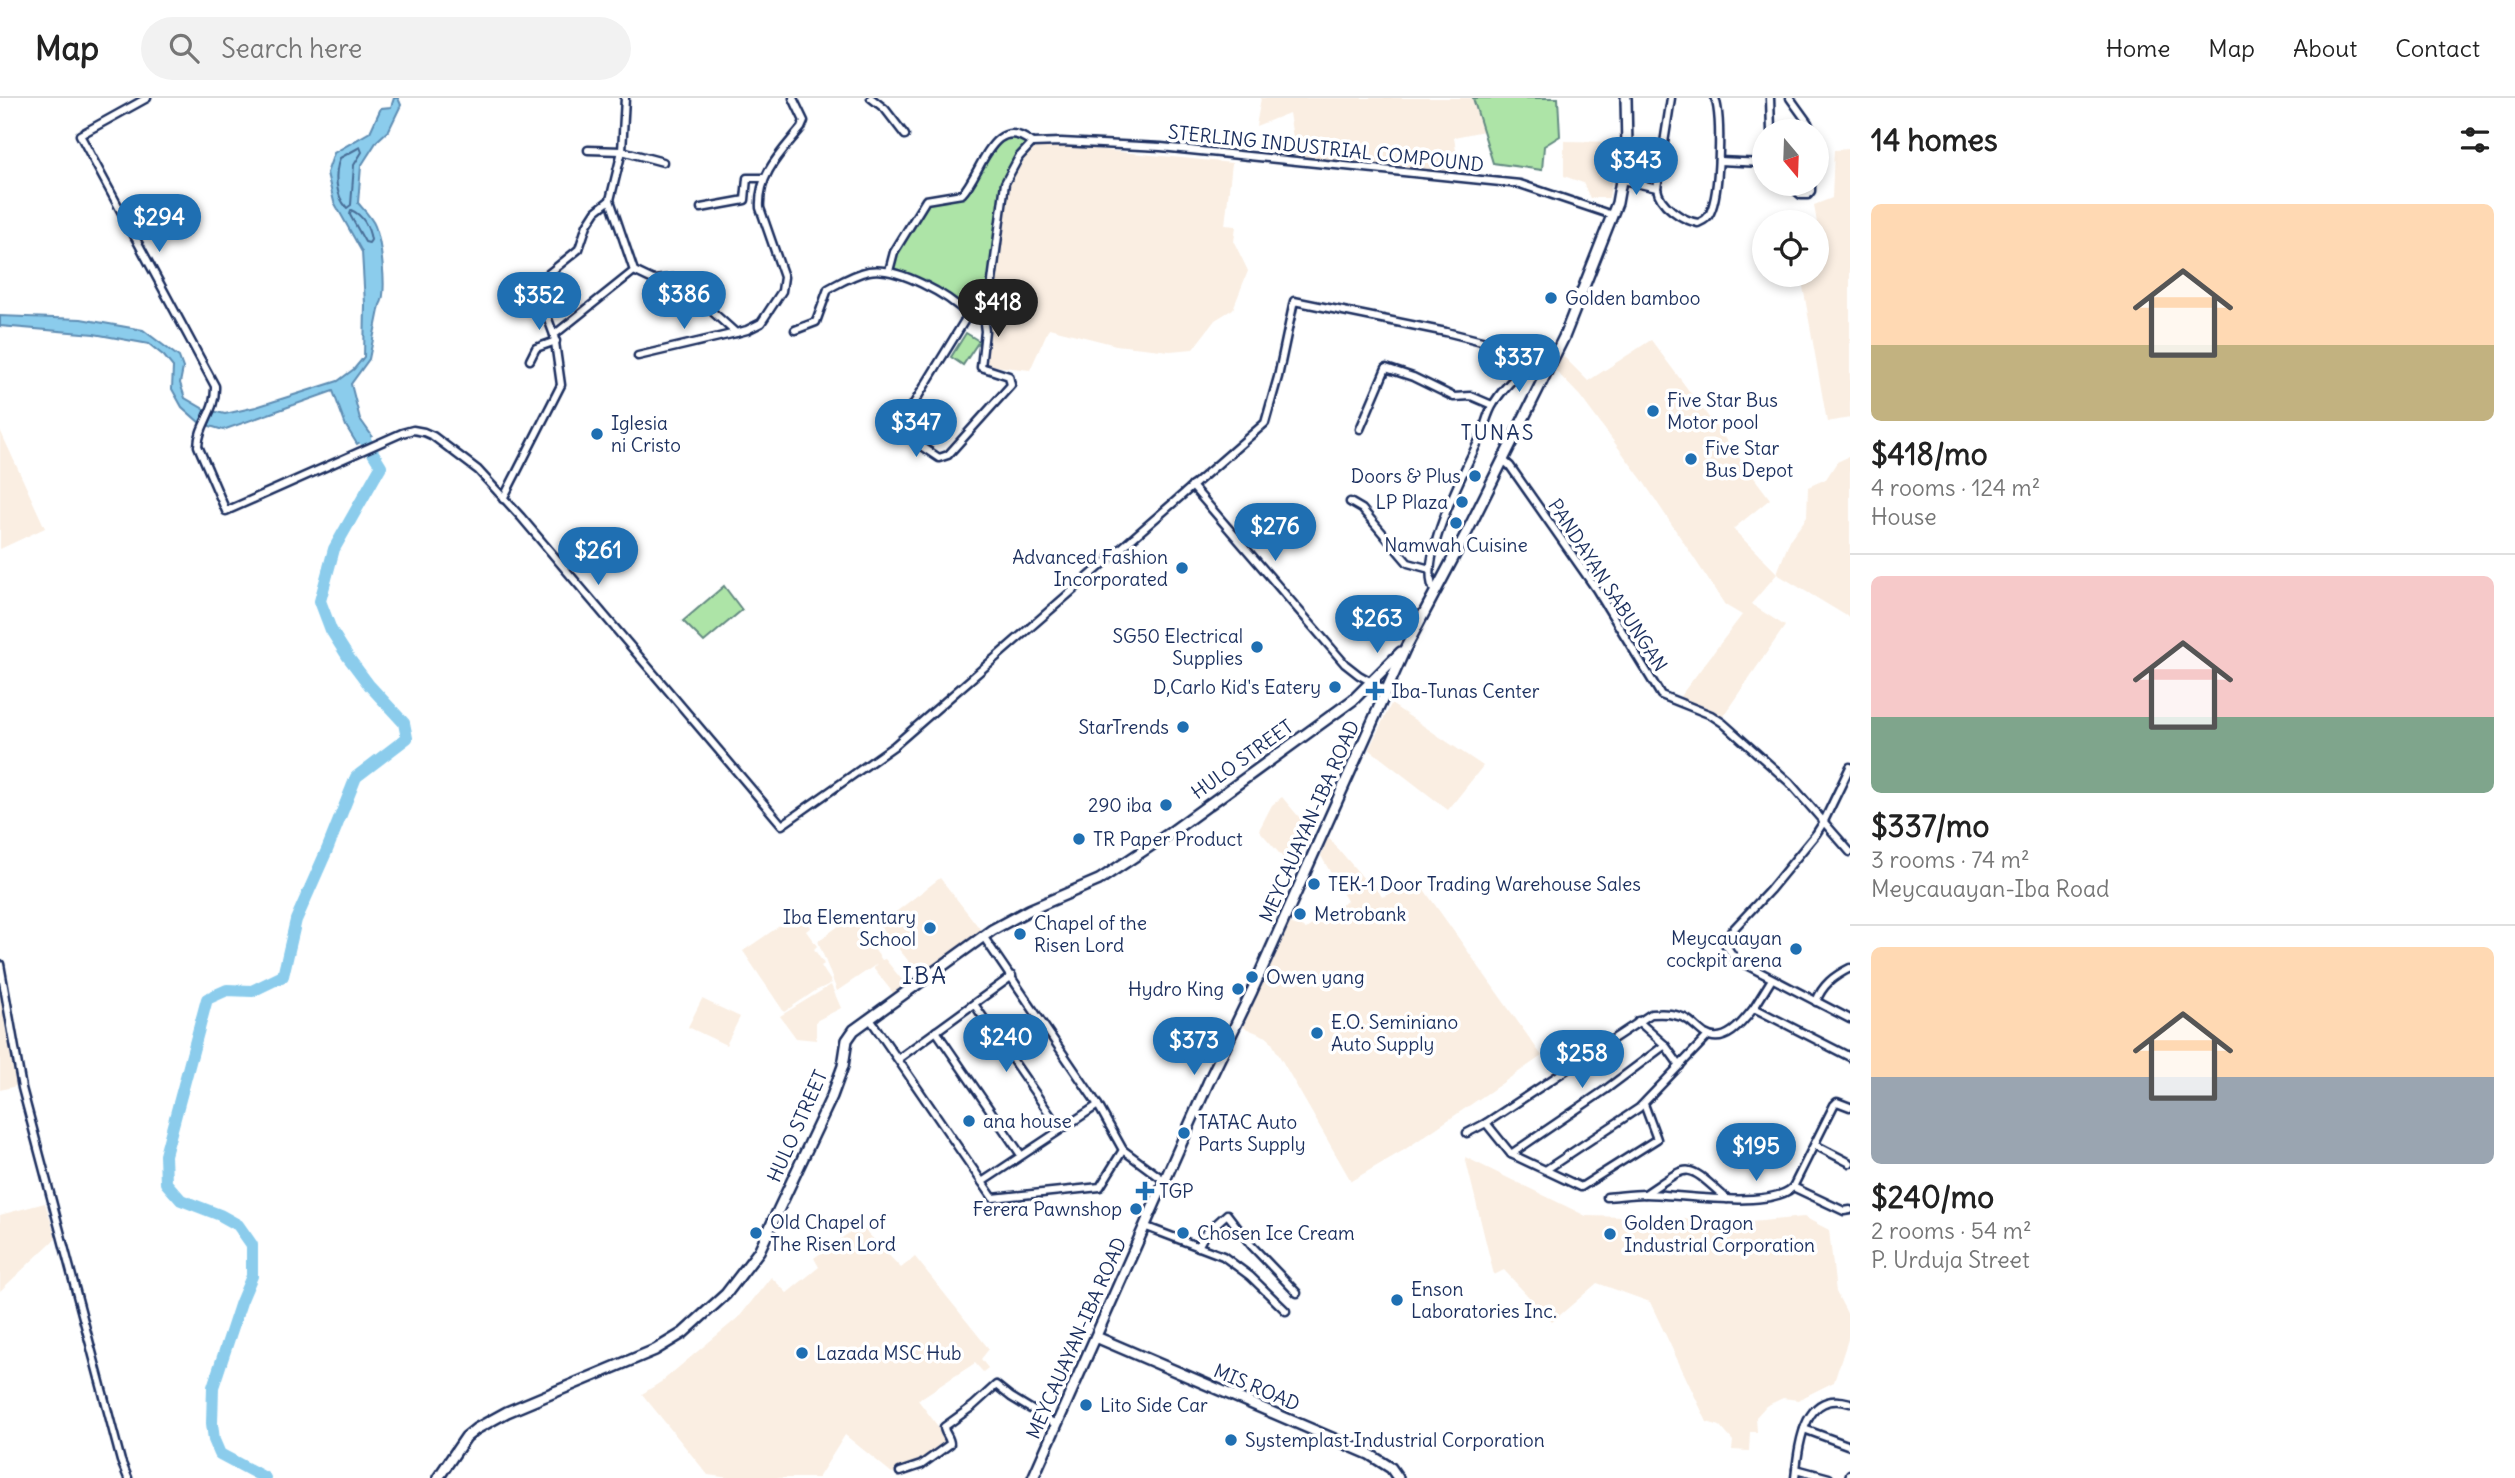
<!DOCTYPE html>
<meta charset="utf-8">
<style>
body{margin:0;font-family:Delius,sans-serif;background:#f2f2f2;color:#222;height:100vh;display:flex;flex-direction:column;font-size:26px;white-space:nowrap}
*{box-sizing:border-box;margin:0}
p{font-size:23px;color:#767676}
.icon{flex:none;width:38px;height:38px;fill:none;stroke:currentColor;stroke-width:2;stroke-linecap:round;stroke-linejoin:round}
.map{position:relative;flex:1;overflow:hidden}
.sheet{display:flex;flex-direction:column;background:#fff;width:665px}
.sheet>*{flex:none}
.needle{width:46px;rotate:161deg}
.buttons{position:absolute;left:1752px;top:21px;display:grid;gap:14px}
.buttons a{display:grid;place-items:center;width:77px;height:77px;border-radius:50%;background:#fff;box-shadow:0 4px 10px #0003;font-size:35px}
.price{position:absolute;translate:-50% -60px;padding:0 16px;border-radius:24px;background:#1f6fb2;color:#fff;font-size:23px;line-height:46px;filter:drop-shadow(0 2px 4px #0008)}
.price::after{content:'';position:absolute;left:50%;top:42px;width:21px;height:16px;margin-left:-10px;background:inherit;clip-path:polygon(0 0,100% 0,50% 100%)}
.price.current{background:#222;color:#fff}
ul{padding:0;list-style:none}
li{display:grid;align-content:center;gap:14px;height:371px;padding:0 21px}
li+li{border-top:2px solid #e0e0e0}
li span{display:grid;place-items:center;height:217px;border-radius:10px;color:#555}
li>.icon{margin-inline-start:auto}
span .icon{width:126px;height:126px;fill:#fffc;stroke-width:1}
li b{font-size:30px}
h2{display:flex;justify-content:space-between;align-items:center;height:84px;padding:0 21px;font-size:30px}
header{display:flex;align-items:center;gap:42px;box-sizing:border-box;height:98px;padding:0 35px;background:#fff;border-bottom:2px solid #e0e0e0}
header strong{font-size:33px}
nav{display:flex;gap:38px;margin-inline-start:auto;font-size:24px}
.search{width:490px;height:63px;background:#f2f2f2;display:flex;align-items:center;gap:18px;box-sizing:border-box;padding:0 24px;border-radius:38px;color:#767676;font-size:26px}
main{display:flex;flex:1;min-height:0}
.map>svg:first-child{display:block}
.built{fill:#faeee2}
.green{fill:#ade4a7;stroke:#648a82;stroke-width:2}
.water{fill:#8bccec;stroke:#5e8db3;stroke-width:2}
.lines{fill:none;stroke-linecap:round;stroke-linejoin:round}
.shore{stroke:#486e97;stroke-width:2}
.river{stroke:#8bccec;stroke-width:12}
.street-casing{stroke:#1b2f5e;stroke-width:11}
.secondary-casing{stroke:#1b2f5e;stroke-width:14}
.street{stroke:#fff;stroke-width:6}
.secondary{stroke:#fff;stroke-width:9}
.poi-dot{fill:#1f6fb2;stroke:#fff;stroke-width:2.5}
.labels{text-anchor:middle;stroke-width:7;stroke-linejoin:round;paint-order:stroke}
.street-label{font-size:19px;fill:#1b2f5e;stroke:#fff}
.poi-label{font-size:19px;fill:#1b2f5e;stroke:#fff;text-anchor:start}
.neighbourhood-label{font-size:21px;letter-spacing:2px;fill:#1b2f5e;stroke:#fff}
.quarter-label{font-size:23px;letter-spacing:2px;fill:#1b2f5e;stroke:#fff}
</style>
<header>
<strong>Map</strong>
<div class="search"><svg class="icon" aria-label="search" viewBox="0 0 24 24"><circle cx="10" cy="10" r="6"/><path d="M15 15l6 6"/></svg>Search here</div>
<nav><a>Home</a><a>Map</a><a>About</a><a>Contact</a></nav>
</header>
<main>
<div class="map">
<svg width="1850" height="1380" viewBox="0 0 1850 1380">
<rect width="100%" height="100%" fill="#fff"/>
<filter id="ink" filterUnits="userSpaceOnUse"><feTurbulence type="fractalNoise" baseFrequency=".0143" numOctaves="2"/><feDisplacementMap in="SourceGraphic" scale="14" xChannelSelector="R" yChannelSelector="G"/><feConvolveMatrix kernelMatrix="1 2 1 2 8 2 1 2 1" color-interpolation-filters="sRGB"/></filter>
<g filter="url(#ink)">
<g class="built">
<polygon points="1261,0 1473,0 1484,33 1454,39 1459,74 1296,58 1289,15 1256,28"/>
<polygon points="1564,43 1617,44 1609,100 1590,100 1583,85 1564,78"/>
<polygon points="1042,46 1232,65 1225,127 1236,128 1234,144 1248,173 1233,211 1215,222 1193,251 1170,253 1116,247 1049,230 1030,272 985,267 995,166 1010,84 1031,51"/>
<polygon points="1850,51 1850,320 1827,324 1801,177 1816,177 1817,162 1823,161 1814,107 1832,100 1834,52"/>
<polygon points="1651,242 1770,401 1733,431 1777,475 1790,442 1807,419 1808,389 1826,381 1837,364 1850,358 1850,520 1777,476 1751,506 1785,528 1721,621 1675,605 1742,517 1725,507 1643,383 1580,298 1555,272 1563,258 1588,283"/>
<polygon points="0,332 45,430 0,451"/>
<polygon points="1391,606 1483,668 1448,712 1369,651"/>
<polygon points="1282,699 1310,732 1292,770 1259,732 1272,707"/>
<polygon points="1328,739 1365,782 1370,779 1382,799 1418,783 1542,958 1404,1052 1351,1083 1269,940 1243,929 1287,824 1306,831 1347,803 1321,758"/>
<polygon points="940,780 981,832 920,877 879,827"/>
<polygon points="800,814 811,829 806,833 817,848 814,851 824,866 821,868 832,885 815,893 784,914 743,853"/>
<polygon points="851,819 882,862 885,861 906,887 894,896 873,870 877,866 837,893 818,843"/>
<polygon points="831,887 841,910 816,923 816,942 796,940 780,918"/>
<polygon points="0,896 16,988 0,992"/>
<polygon points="702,901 740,919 726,947 688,929"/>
<polygon points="1465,1059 1586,1118 1668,1120 1741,1125 1804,1119 1829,1132 1836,1194 1850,1221 1850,1235 1834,1284 1798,1302 1783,1300 1766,1308 1756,1319 1757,1334 1750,1334 1749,1353 1732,1352 1733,1343 1720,1328 1707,1324 1650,1204 1597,1185 1552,1224 1504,1172 1494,1177"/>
<polygon points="45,1105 56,1140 0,1193 0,1117"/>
<polygon points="860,1127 901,1170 915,1159 989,1251 981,1261 988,1270 983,1274 975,1265 918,1302 949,1343 920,1366 892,1375 845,1337 818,1380 730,1380 708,1377 642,1296 661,1284 740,1218 771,1179 787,1195 819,1169 814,1160"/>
</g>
<g class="green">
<polygon points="1473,0 1558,0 1560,38 1544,48 1542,72 1493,65"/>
<polygon points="1006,36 1032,45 1009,74 991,191 983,218 968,217 955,203 889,173 894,154 926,102 962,96 989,51"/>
<polygon points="966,235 979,243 963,267 951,259"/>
<polygon points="724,488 742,512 704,544 683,523"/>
</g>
<path class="water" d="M 394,0 L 398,0 L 401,7 L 389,32 L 377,43 L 361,68 L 358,105 C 364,112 372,120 375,128 C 381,143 388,195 380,207 L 369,261 L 351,286 L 360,321 L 372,338 L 357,346 L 346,328 L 333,293 L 223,332 L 200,325 L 182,309 L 172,291 L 173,269 L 164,258 L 149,246 L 94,236 L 0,228 L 0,218 L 81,221 L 143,232 L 179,259 L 183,270 L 180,285 L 185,300 L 204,311 L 225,316 L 256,309 L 338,283 L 354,271 L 364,259 L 365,206 L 362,154 L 334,104 L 327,75 L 334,55 L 370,34 L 381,10 L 391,9 Z"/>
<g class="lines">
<g class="shore">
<path d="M 360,49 L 362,54 L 354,67 L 351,107 L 347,110 C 335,97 334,76 340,60 Z"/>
<path d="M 351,112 C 363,117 369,130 371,142 L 369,145 L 365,144 L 350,117 Z"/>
</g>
<polyline class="river" points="265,1380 220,1356 214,1342 212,1325 213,1289 241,1204 252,1178 252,1147 238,1127 220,1117 181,1102 166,1085 165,1057 207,901 227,892 252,893 283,878 296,822 327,752 356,679 407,640 404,625 369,587 348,559 331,532 320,503 334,451 381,368 357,329"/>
<defs>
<g id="street">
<path d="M 147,0 L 80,37 L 215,288 C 216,314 199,325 198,348 L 226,413 L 402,335 L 413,332 L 424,334 L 433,338 L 478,372 L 521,419 L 782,727 L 894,648 L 1265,325 L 1278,279 L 1294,203 L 1446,234 L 1553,261"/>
<polyline points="871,0 885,11 905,37"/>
<path d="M 1671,0 L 1657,90 C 1659,107 1682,122 1698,125 C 1703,123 1708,120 1710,115 C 1720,95 1722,20 1715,0"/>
<polyline points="1770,0 1771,33"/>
<polyline points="1790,0 1808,25 1811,33"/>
<polyline points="1032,45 1061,44 1161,49 1520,86 1612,117"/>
<polyline points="588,52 622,53 663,64"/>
<polyline points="1719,63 1764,65"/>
<polyline points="1622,82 1657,90"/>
<polyline points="1788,86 1801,97 1808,97 1811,93 1811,86"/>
<polyline points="701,110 745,102 747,80 763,80"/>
<path d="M 634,173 L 653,182 L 675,180 L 736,235 L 747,232 L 761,225 L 782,193 L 784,179 L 760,110 C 758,76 781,55 801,30 L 804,23 L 793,0"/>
<path d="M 889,173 L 894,154 L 926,102 L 962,96 C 982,75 993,13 1032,45"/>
<polyline points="968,217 900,328 903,336 939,360 948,357 1011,287 1009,278 981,269 985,233 983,218 991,191 1005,85 1019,59 1032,45"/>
<path d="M 795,232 L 816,224 L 828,191 C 841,184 854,176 869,173 C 897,168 949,197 968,217 L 983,218"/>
<polyline points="554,237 634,173 610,102 622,53 625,0"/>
<polyline points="638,258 736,235"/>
<polyline points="530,262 536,250 556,243"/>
<polyline points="1360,331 1386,270 1413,279 1454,299 1471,298 1492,307"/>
<polyline points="1503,362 1510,368 1596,491 1661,597 1711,617 1723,625 1789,684 1850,754"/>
<polyline points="1192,388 1345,566 1359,577 1386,592"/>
<polyline points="503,401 561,287 554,237 539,197 539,188 542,181 579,151 587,127 596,113 610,102"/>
<polyline points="1350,404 1362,411 1408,465 1430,471"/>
<path d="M 1435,494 C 1415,465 1466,370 1480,340 C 1485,329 1487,315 1494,305 C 1507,284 1524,271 1543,257"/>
<polyline points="1850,669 1823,725 1816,736 1770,792 1726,839 1725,846 1735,861 1850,921"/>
<polyline points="983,838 1098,1007 1123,1052 1165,1083"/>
<polyline points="0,866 22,990 121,1363 128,1380"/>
<polyline points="1772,881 1754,910 1850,959"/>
<path d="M 1816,904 C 1822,887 1834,878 1850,870"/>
<polyline points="974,906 1060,1031"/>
<polyline points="870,921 993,1100 1100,1089 1123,1052"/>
<polyline points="1638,923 1665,947 1680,968"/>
<polyline points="936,933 1021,1057"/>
<polyline points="898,961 1012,878"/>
<polyline points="1486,1025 1511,1056 1581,1089 1657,1041 1644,1006"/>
<path d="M 1467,1035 L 1486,1025 L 1651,916 C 1664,915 1677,915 1688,922 C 1694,926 1699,932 1705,936 C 1725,948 1743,924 1754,910"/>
<polyline points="1815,1047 1850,1065"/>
<polyline points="1511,1056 1605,992 1665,947"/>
<polyline points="1547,1071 1639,1010 1708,938"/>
<polyline points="982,1084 1098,1007"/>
<polyline points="1793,1089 1844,1113 1850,1112"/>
<path d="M 1645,1096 C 1692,1065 1684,1063 1727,1101"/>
<path d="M 1607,1099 C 1620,1098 1633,1096 1645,1096 C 1678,1096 1771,1112 1793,1089 L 1834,1007 L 1837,1004 L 1850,1009"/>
<polyline points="1144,1128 1223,1158 1250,1178 1286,1213"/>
<polyline points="1198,1149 1205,1136 1227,1116 1251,1147 1297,1195"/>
<polyline points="1804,1331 1850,1348"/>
<polyline points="1796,1371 1829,1380"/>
<path d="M 900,1374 L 921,1367 L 950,1346 C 950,1339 944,1335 944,1329 L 973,1308 L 996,1287 L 1011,1299 L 1057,1327"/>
<path d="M 1795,1380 C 1799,1347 1803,1291 1850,1305"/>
<polyline points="1849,1380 1850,1376"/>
</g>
<g id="secondary">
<polyline points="1096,1239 1369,1356 1391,1370 1398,1380"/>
<polyline points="438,1380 466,1339 476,1331 507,1314 655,1252 683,1235 726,1196 759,1153 832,998 843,968 847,942 854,932 992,832 1029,812 1099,782 1170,735 1353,602 1401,554"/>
<polyline points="1033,1380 1208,985 1252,893 1405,551 1467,434 1564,239 1617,105 1627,49 1626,0"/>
</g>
</defs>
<use href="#street" class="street-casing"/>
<use href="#secondary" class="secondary-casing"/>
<use href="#street" class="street"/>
<use href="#secondary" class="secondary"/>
</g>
</g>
<g class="poi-dot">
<circle cx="1551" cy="200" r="7"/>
<circle cx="1653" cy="313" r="7"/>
<circle cx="597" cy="336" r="7"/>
<circle cx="1691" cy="361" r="7"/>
<circle cx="1475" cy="378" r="7"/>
<circle cx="1462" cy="404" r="7"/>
<circle cx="1456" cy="425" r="7"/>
<circle cx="1182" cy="470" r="7"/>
<circle cx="1257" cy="549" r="7"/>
<circle cx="1335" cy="589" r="7"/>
<path d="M1371.5 582.5h7v7h7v7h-7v7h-7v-7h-7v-7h7z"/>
<circle cx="1183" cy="629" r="7"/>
<circle cx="1166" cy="707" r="7"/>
<circle cx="1079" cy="741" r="7"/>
<circle cx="1314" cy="786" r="7"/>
<circle cx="1300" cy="816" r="7"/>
<circle cx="930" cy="830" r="7"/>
<circle cx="1020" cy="836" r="7"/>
<circle cx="1796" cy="851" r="7"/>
<circle cx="1252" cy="879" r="7"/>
<circle cx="1238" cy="891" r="7"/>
<circle cx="1317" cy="935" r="7"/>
<circle cx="969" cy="1023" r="7"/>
<circle cx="1184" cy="1035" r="7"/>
<path d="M1141.5 1082.5h7v7h7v7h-7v7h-7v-7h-7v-7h7z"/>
<circle cx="1136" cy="1111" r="7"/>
<circle cx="756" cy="1135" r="7"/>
<circle cx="1183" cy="1135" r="7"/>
<circle cx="1610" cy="1136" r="7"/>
<circle cx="1397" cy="1202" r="7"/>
<circle cx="802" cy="1255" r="7"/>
<circle cx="1086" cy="1307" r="7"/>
<circle cx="1231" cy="1342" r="7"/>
</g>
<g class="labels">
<g class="street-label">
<text transform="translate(1326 50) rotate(6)" y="7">STERLING INDUSTRIAL COMPOUND</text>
<text transform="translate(1608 487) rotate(57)" y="7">PANDAYAN SABUNGAN</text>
<text transform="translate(1242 661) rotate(-36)" y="7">HULO STREET</text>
<text transform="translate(1309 723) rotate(-66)" y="7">MEYCAUAYAN-IBA ROAD</text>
<text transform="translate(797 1028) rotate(-66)" y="7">HULO STREET</text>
<text transform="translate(1076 1240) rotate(-66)" y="7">MEYCAUAYAN-IBA ROAD</text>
<text transform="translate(1257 1289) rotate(23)" y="7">MIS ROAD</text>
</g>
<g class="poi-label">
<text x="1565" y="207">Golden bamboo</text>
<text x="1667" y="309">Five Star Bus<tspan x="1667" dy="22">Motor pool</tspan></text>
<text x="611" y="332">Iglesia<tspan x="611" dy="22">ni Cristo</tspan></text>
<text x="1705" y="357">Five Star<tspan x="1705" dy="22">Bus Depot</tspan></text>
<text x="1461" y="385" text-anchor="end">Doors &amp; Plus</text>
<text x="1448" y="411" text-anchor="end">LP Plaza</text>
<text x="1456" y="454" text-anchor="middle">Namwah Cuisine</text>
<text x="1168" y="466" text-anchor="end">Advanced Fashion<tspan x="1168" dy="22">Incorporated</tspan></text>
<text x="1243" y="545" text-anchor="end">SG50 Electrical<tspan x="1243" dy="22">Supplies</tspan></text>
<text x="1321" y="596" text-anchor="end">D,Carlo Kid's Eatery</text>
<text x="1391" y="600">Iba-Tunas Center</text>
<text x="1169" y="636" text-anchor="end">StarTrends</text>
<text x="1152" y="714" text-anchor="end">290 iba</text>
<text x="1093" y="748">TR Paper Product</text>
<text x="1328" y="793">TEK-1 Door Trading Warehouse Sales</text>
<text x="1314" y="823">Metrobank</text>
<text x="916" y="826" text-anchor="end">Iba Elementary<tspan x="916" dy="22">School</tspan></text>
<text x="1034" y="832">Chapel of the<tspan x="1034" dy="22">Risen Lord</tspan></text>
<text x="1782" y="847" text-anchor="end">Meycauayan<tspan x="1782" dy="22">cockpit arena</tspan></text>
<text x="1266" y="886">Owen yang</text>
<text x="1224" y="898" text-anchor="end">Hydro King</text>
<text x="1331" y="931">E.O. Seminiano<tspan x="1331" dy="22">Auto Supply</tspan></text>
<text x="983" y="1030">ana house</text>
<text x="1198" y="1031">TATAC Auto<tspan x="1198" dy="22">Parts Supply</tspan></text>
<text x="1159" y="1100">TGP</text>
<text x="1122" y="1118" text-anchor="end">Ferera Pawnshop</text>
<text x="770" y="1131">Old Chapel of<tspan x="770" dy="22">The Risen Lord</tspan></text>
<text x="1624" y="1132">Golden Dragon<tspan x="1624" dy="22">Industrial Corporation</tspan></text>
<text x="1197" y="1142">Chosen Ice Cream</text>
<text x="1411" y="1198">Enson<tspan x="1411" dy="22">Laboratories Inc.</tspan></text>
<text x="816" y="1262">Lazada MSC Hub</text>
<text x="1100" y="1314">Lito Side Car</text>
<text x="1245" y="1349">Systemplast Industrial Corporation</text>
</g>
<g class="neighbourhood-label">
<text x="1498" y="342">TUNAS</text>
</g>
<g class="quarter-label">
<text x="925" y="886">IBA</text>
</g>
</g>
</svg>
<div class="buttons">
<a><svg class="needle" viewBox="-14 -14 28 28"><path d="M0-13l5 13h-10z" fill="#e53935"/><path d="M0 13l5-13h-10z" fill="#767676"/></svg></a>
<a><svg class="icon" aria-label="locate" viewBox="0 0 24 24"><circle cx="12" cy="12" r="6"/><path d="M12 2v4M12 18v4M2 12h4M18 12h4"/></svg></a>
</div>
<b class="price" style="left:1636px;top:99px">$343</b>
<b class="price" style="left:159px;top:156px">$294</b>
<b class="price" style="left:684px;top:233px">$386</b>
<b class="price" style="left:539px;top:234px">$352</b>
<b class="price current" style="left:998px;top:241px">$418</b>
<b class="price" style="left:1519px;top:296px">$337</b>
<b class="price" style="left:916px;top:361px">$347</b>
<b class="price" style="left:1275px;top:465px">$276</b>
<b class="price" style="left:598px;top:489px">$261</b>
<b class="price" style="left:1377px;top:557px">$263</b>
<b class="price" style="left:1006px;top:976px">$240</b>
<b class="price" style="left:1194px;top:979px">$373</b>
<b class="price" style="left:1582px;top:992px">$258</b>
<b class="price" style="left:1756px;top:1085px">$195</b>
</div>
<section class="sheet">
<h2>14 homes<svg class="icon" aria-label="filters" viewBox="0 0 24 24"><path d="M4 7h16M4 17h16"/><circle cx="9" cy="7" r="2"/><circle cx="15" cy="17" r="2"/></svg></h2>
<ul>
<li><span style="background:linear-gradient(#ffd9b3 65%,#c2b280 0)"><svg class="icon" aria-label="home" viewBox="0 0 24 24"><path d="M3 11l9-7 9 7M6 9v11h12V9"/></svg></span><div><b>$418/mo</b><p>4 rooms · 124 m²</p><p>House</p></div></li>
<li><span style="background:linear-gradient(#f6c9c9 65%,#7fa58c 0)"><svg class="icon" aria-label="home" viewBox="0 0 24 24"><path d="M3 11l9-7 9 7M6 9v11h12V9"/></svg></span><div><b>$337/mo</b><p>3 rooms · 74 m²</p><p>Meycauayan-Iba Road</p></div></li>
<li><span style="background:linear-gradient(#ffd9b3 60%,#9aa5b1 0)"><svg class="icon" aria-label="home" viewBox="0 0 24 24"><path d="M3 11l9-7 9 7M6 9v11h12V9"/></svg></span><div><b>$240/mo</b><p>2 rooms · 54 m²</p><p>P. Urduja Street</p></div></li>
</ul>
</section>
</main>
